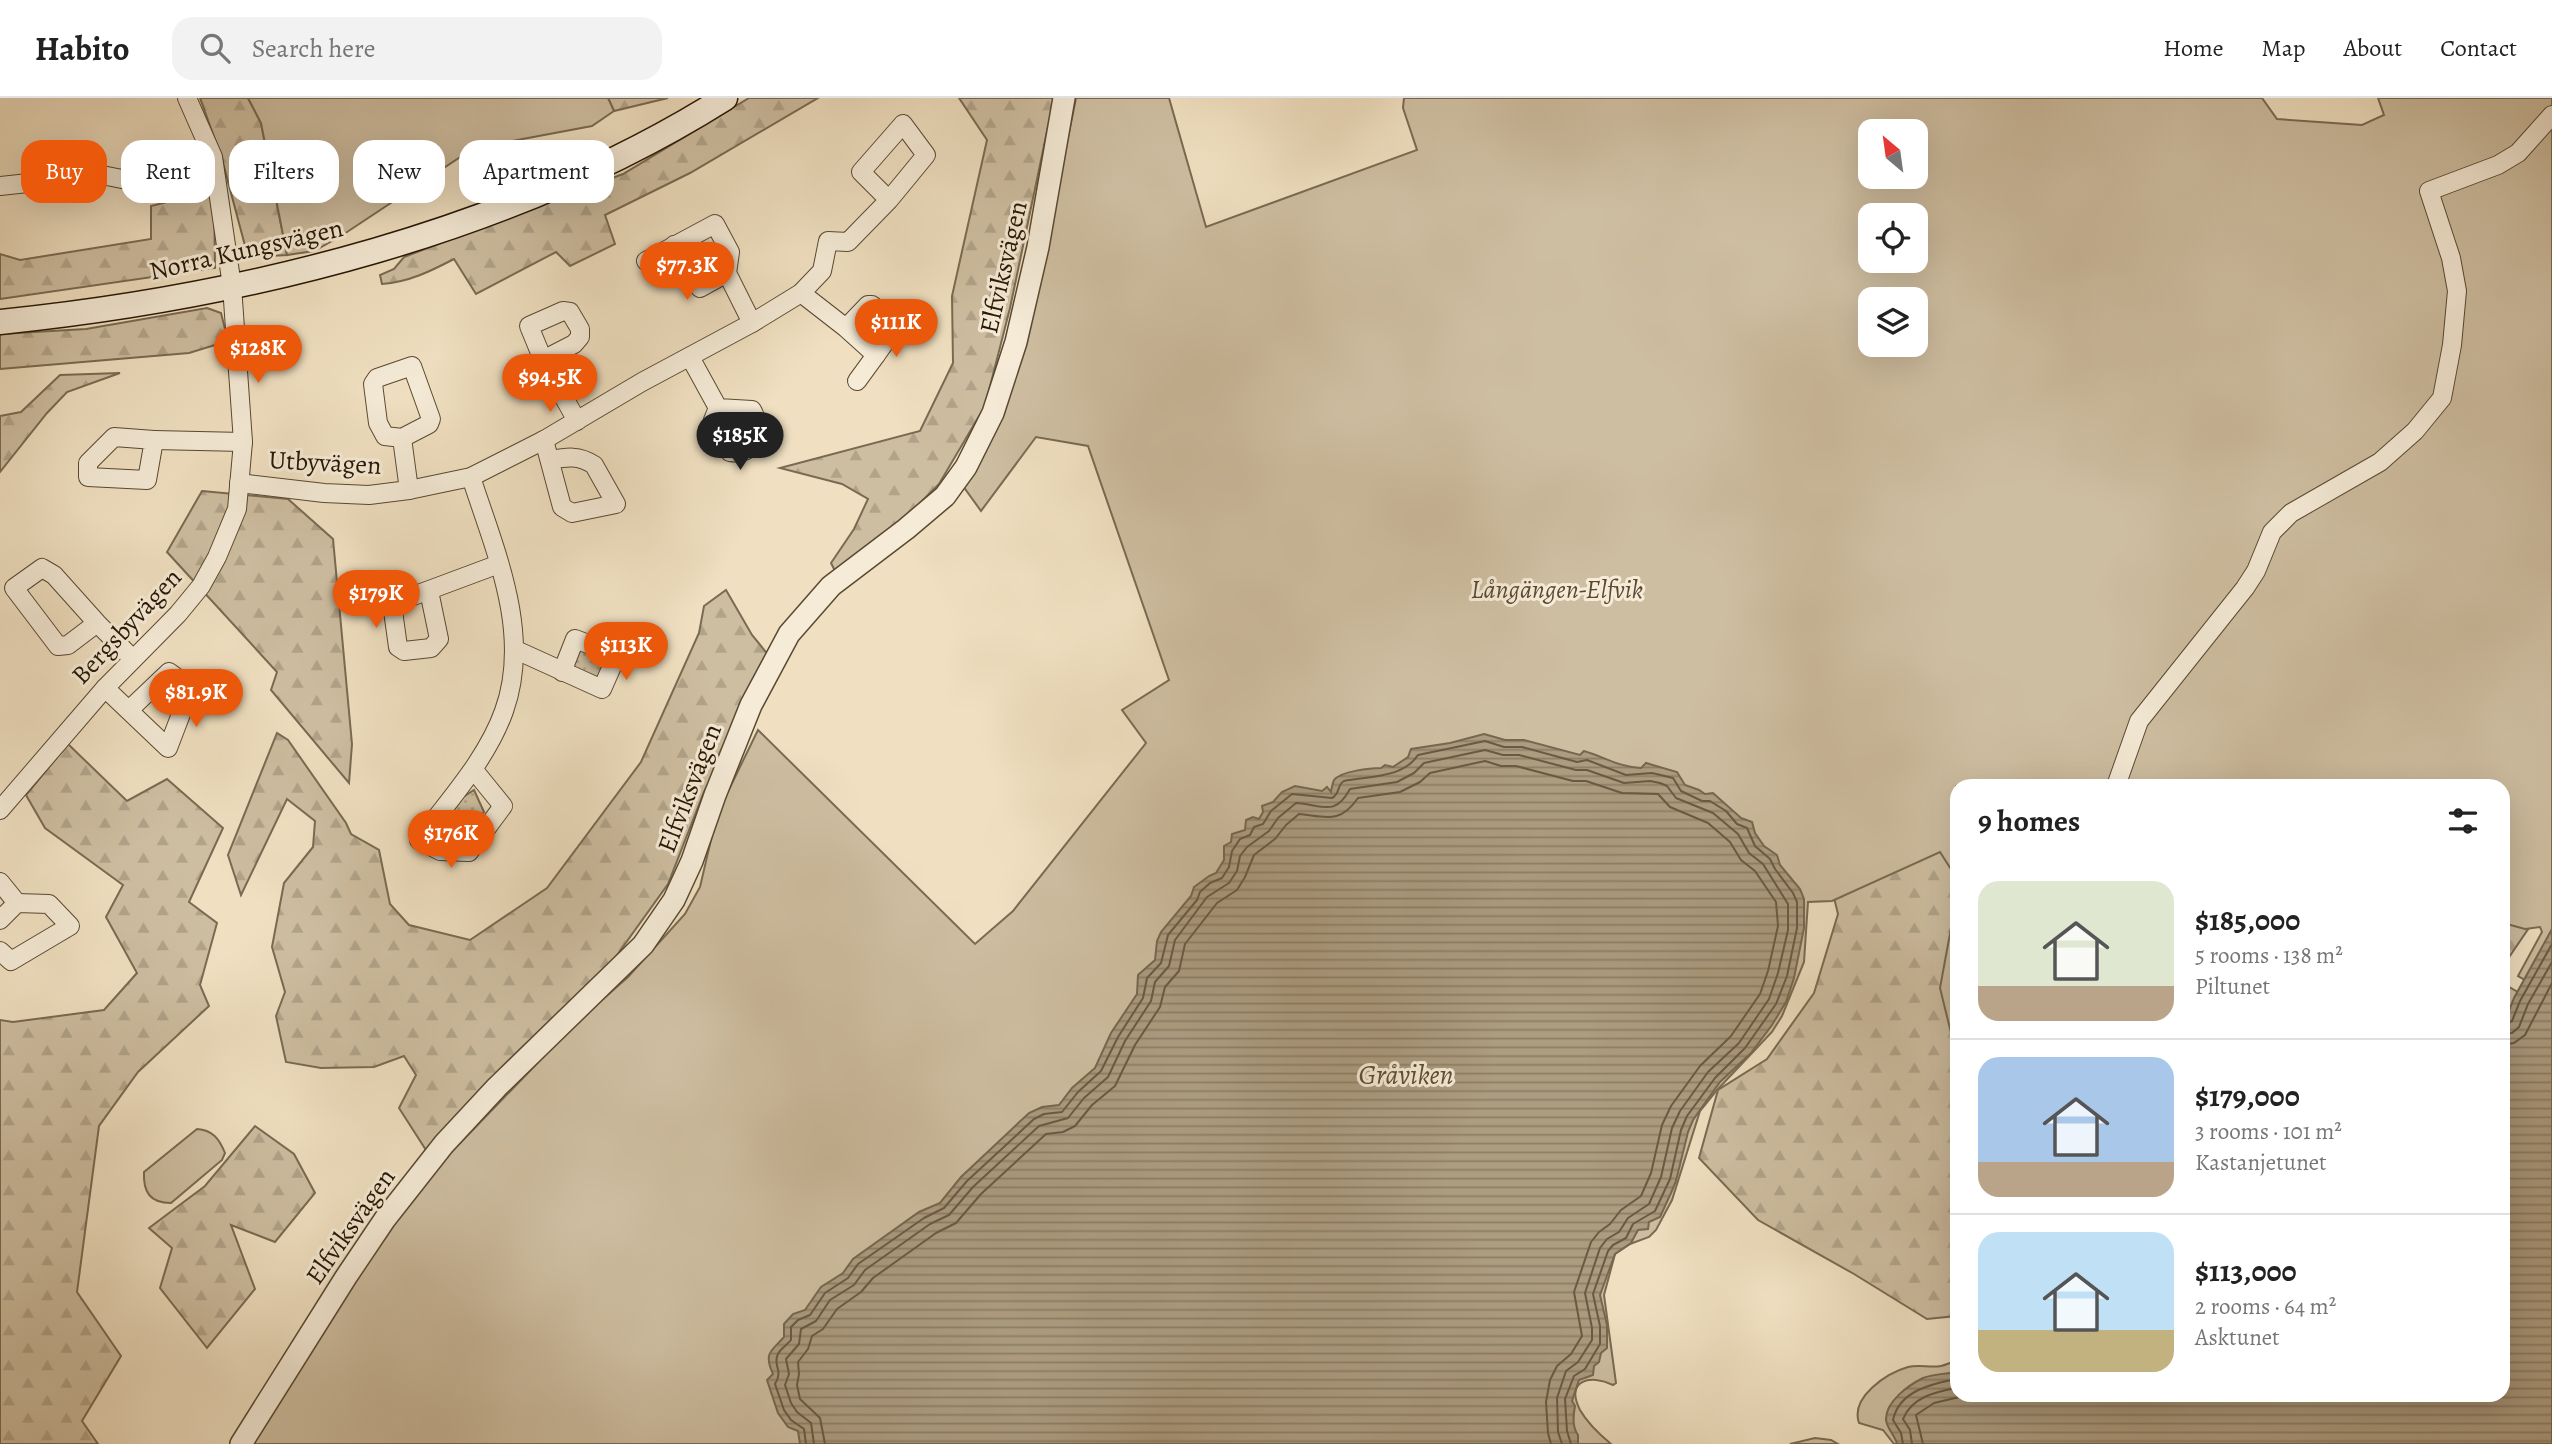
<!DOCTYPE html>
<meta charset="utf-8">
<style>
body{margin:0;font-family:Alegreya,serif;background:#f2f2f2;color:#222;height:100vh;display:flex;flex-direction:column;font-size:26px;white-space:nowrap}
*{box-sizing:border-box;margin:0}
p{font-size:23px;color:#767676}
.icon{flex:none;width:38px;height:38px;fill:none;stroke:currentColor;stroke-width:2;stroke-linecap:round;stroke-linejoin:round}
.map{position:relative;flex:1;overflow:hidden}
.drawer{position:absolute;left:1950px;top:681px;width:560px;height:623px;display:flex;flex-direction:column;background:#fff;border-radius:21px;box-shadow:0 7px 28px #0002}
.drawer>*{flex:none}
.hud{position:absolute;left:21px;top:42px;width:665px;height:63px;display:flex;gap:14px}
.needle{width:46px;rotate:331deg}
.fabs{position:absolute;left:1858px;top:21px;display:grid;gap:14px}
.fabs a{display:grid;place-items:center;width:70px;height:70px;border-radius:14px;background:#fff;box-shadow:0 7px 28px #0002;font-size:35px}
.price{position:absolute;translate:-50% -60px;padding:0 16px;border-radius:24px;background:#ea580c;color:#fff;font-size:23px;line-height:46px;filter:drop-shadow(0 2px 4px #0008)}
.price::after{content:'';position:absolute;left:50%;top:42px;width:21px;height:16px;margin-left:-10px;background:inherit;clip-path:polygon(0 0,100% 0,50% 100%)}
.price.active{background:#222;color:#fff}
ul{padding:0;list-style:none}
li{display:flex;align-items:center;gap:21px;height:175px;padding:0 28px}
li+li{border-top:2px solid #e0e0e0}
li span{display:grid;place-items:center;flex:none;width:196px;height:140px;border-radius:21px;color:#555}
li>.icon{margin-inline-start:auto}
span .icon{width:84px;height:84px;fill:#fffc;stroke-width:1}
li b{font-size:30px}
h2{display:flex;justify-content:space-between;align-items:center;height:84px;padding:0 28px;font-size:30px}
.chip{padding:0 24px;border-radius:21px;background:#fff;box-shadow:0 7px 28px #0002;font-size:24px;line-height:63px}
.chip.active{background:#ea580c;color:#fff}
header{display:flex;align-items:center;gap:42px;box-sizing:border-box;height:98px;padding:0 35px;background:#fff;border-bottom:2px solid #e0e0e0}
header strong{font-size:33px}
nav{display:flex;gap:38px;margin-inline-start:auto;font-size:24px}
.search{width:490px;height:63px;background:#f2f2f2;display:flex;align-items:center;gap:18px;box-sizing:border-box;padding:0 24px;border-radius:21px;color:#767676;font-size:26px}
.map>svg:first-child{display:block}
.grass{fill:url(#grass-dots);stroke:#7a6a52;stroke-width:2}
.forest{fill:url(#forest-firs);stroke:#7a6a52;stroke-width:2}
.green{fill:#cebea1;stroke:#7a6a52;stroke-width:2;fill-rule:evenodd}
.water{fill:url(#water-rules);stroke:#77674e;stroke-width:2}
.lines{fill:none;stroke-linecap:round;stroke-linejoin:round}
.shore{stroke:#6a5a42;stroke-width:2}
.minor-casing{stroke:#594932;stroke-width:20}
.tertiary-casing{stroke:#594932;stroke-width:24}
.secondary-casing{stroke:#271703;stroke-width:27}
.minor{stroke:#f5ebd7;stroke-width:18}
.tertiary{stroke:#f5ebd7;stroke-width:21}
.secondary{stroke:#f5ebd7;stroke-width:24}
.labels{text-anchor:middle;stroke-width:6;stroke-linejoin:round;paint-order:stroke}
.street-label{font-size:26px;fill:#271703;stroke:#f5ebd7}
.park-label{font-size:26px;font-style:italic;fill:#594932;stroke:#f5ebd7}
.water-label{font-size:28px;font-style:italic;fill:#5c4c35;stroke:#f5ebd7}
</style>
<header>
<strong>Habito</strong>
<div class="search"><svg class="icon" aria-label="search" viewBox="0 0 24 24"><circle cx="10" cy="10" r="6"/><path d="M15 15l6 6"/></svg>Search here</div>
<nav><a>Home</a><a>Map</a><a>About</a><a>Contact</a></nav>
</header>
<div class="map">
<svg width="2552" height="1346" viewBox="0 0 2552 1346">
<defs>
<pattern id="grass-dots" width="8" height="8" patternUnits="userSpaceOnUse" patternTransform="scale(1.75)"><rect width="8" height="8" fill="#cebea1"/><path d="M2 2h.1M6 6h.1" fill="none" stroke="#b1a389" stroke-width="1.8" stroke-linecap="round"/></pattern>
<pattern id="forest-firs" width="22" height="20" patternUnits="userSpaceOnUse" patternTransform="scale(1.75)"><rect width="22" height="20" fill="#cebea1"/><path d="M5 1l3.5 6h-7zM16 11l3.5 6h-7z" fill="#b1a389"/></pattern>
<pattern id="water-rules" width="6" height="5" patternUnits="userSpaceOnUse" patternTransform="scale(1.75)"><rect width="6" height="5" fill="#ac9c80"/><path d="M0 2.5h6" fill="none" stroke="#8c7e67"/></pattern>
</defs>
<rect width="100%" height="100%" fill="#f0e0c1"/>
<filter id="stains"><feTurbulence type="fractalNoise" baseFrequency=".00286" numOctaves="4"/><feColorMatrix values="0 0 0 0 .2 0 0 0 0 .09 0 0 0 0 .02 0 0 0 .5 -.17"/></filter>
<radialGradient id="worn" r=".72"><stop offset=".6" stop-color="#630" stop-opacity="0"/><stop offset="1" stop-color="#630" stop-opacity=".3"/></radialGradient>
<g class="grass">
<polygon points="579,549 605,557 608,563 596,583 570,573"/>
<polygon points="474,692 484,714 467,739 451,745 436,738 436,726 457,703"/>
</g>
<g class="forest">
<polygon points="200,0 248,0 261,25 287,157 248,159 222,61"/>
<polygon points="608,0 668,0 614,13"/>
<path d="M 749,0 L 818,0 L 690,75 L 605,117 L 615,146 L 570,168 L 556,154 L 476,196 L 454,161 C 431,173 409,184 382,186 L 380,177 L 394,171 L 404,159 L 623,76 Z"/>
<polygon points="959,0 1054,0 1010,210 985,308 939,386 901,424 835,473 831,465 854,431 868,401 842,386 780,370 920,333 953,265 952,198 987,42"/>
<polygon points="214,92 215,170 0,201 0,156 20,162 151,141 151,108"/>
<polygon points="207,210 221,215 228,243 189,255 0,271 0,236 86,231"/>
<polygon points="2337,211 2552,796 2503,868 2502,688 1956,688 1956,1218 1927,1221 1854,1176 1758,1122 1699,1060 1718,992 1767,961 1814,895 1838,816 1776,560"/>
<polygon points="120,275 67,294 47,315 0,374 0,318 21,314 60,277"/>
<polygon points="202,393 288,401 333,441 352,646 349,685 271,592 277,574 167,454"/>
<polygon points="726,492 752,537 770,559 704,694 668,786 612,864 487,984 426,1052 399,1010 416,977 404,958 374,969 321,970 286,964 276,918 285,894 272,849 284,785 313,749 315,723 287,701 241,797 228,757 277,635 288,642 346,725 351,736 379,752 390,806 409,827 470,842 547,790 641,664 699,535 704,508"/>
<polygon points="68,646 127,703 167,681 223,730 189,804 217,825 200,887 209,908 138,974 99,1028 77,1194 121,1258 82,1323 98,1346 0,1346 0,922 13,924 104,912 137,875 106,819 123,787 45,730 26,697"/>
<polygon points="255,1028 294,1056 315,1095 275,1144 231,1127 255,1191 207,1250 160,1190 172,1150 149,1130 205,1088"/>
</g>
<g class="green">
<polygon points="248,0 608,0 614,13 592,28 474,50 341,138 314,153 287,157 261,25"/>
<path d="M 1076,0 L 1169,0 L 1206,129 L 1417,52 L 1403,10 L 1404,0 L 2262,0 L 2277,21 L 2362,27 L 2384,17 L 2378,0 L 2552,0 L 2552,1346 L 1894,1346 L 1883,1332 L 1859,1325 C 1850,1299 1887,1275 1908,1269 C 1919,1266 1930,1270 1941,1268 C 1946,1267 1951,1264 1956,1263 L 1956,1297 L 2502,1297 L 2503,909 L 2509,889 L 2525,898 L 2532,886 L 2518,878 L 2542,834 L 2540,829 L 2525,831 L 2503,825 L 2502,688 L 1956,688 L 1956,779 L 1940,754 L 1832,803 L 1808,804 L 1804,864 L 1782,918 L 1772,934 L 1717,992 L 1700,1013 L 1672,1102 L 1656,1132 L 1649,1139 L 1630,1146 L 1615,1156 L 1604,1197 L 1616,1285 L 1613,1287 C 1590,1276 1565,1282 1580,1312 C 1588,1326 1599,1336 1611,1346 L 252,1346 L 369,1156 L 439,1067 L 577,924 L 628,879 L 685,816 L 700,789 L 717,716 L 758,632 L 975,846 L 1013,813 L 1146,645 L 1122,612 L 1169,582 L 1088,348 L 1036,339 L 981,413 L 963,388 L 1053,114 ZM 1871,33 L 1916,33 L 1916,79 L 1871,79 ZM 1871,117 L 1916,117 L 1916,163 L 1871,163 ZM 1871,201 L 1916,201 L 1916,247 L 1871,247 Z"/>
<polygon points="1956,803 1956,955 1940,890"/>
<path d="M 197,1031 C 212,1032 219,1040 225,1055 L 222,1062 L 171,1105 C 150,1105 143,1094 144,1074 Z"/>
<polygon points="1815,1340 1831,1342 1838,1346 1790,1346"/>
</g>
<g class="water">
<path d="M 1484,636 L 1505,642 L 1524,642 L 1580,657 L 1584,653 C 1607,660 1616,668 1641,670 L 1646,665 L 1677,674 L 1685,687 L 1699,692 L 1705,696 L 1713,695 L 1741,720 L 1752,724 L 1755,735 L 1764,748 L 1777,757 L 1780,767 L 1800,791 L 1804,801 L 1804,830 L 1794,880 L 1786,904 L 1772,927 L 1751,955 L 1720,984 L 1693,1022 L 1688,1034 L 1676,1083 L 1671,1095 L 1660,1119 L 1649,1124 L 1648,1131 L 1638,1132 L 1631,1145 L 1615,1156 L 1600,1197 L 1607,1227 L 1607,1250 L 1601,1255 L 1599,1264 L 1594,1268 L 1593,1277 L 1579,1282 L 1572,1303 L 1575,1308 C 1573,1318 1572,1329 1578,1337 L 1578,1346 L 800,1346 L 798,1333 L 788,1329 L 778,1315 L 767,1282 L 773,1276 C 763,1254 772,1253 784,1239 L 784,1226 L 793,1216 L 805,1212 L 821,1189 L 843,1175 L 853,1161 L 919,1114 L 940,1105 L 961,1079 L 1029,1015 L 1042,1009 L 1059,1007 L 1072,990 L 1095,970 L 1111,935 L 1137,896 L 1138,877 L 1155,862 L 1157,843 L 1161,834 L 1191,798 L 1194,789 L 1209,778 L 1216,775 L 1224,762 L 1224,748 L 1231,744 L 1232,736 L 1245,732 L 1246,722 L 1253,719 L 1259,721 L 1263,714 L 1262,708 L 1273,704 L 1282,694 L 1295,688 L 1322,693 L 1327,689 L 1331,694 C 1331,692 1333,684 1334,682 C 1341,673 1371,670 1381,670 L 1385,667 L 1393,669 L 1408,659 L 1411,651 L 1450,645 Z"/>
<path d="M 2552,831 L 2552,1346 L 1897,1346 C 1895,1337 1886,1330 1886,1321 C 1886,1303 1909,1287 1923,1280 C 1933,1276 1946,1276 1956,1274 L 1956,1297 L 2502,1297 L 2503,928 L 2514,900 Z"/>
</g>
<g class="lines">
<g class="shore">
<polyline points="2502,928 2512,923 2520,903 2552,846"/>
<polyline points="2502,936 2512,935 2519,929 2528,906 2552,864"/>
<polyline points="2502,947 2514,945 2525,937 2552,885"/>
<path d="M 806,1346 L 804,1331 L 791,1322 L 784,1312 L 775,1286 C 784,1272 772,1267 778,1256 C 780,1251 787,1247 791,1242 L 791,1229 L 798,1222 L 810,1217 L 825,1195 L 848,1180 L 858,1166 L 924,1120 L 944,1110 L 967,1083 L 1034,1021 L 1044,1016 L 1062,1014 L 1078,994 L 1101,973 L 1118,939 L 1143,900 L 1147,880 L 1161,865 L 1168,837 L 1197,802 L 1200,794 L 1210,785 L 1222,780 L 1229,769 L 1232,753 L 1240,741 L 1250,737 L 1254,729 L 1263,726 L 1271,713 L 1292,696 L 1332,700 C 1340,696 1337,687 1344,683 C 1370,678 1403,680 1418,657 L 1485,643 L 1504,649 L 1522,649 L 1577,664 L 1587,662 L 1626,677 L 1652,675 L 1673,680 L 1681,693 L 1702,703 L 1710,703 L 1726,713 L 1737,726 L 1747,730 L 1755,748 L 1770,761 L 1775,771 L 1793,795 L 1797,804 L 1797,830 L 1787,878 L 1776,906 L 1745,950 L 1715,980 L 1687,1018 L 1681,1032 L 1670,1081 L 1655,1113 L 1633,1126 L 1626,1140 L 1613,1147 L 1608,1153 L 1593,1196 L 1600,1228 L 1600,1246 L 1585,1271 L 1574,1278 L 1565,1301 L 1567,1333 L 1571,1346"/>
<path d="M 814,1346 L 811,1325 L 797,1314 L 791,1305 L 785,1287 L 789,1276 L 786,1261 L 799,1246 L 801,1231 L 816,1223 L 830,1202 L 854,1187 L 865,1172 L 930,1126 L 949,1117 L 973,1089 L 1039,1028 L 1068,1020 L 1084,1000 L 1108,979 L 1125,943 L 1151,903 L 1155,884 L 1169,868 L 1175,842 L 1207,799 L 1229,785 L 1237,773 L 1240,758 L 1247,749 L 1269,733 L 1278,720 L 1296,705 C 1323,707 1335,719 1350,691 L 1397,684 L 1414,675 L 1424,665 L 1485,652 L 1503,657 L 1519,657 L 1576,672 L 1587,672 L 1624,685 L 1650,683 L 1660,685 L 1667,688 L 1676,700 L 1713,715 L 1738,736 L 1749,755 L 1763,766 L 1788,806 L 1788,832 L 1778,875 L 1769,901 L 1739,945 L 1708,974 L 1680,1013 L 1672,1030 L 1661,1079 L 1649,1106 L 1628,1120 L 1619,1134 L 1607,1141 L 1600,1150 L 1585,1195 L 1592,1230 L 1592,1242 L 1578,1264 L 1566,1273 L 1557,1300 L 1558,1334 L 1562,1346"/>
<path d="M 825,1346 L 820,1320 L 800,1301 L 797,1287 L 799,1276 L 798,1264 L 808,1251 L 812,1238 L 823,1231 L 837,1211 L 861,1194 L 873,1180 L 936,1135 L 956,1125 L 981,1096 L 1046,1036 L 1063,1034 L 1075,1028 L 1092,1007 L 1115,988 L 1135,947 L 1160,909 L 1165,889 L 1179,873 L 1185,846 L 1217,805 L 1237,792 L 1245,779 L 1254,757 L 1275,741 L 1286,727 L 1299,716 C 1327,719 1340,726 1358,700 L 1400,694 L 1420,684 L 1430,675 L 1485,663 L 1501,668 L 1516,668 L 1573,683 L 1586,683 L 1622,695 L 1658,696 L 1670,709 L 1708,725 L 1730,744 L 1741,762 L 1755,773 L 1776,804 L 1778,828 L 1768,873 L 1760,896 L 1731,938 L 1700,968 L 1671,1008 L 1662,1027 L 1651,1075 L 1641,1098 L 1621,1112 L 1610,1126 L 1599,1134 L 1591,1144 L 1574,1194 L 1582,1238 L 1571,1256 L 1557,1268 L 1550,1282 L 1546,1304 L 1548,1335 L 1551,1346"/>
<path d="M 1903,1346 L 1901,1335 L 1893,1322 C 1899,1293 1931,1286 1956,1281"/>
<path d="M 1912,1346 L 1910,1332 L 1903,1321 C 1912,1299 1935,1294 1956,1290"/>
<polyline points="1923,1346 1916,1317 1934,1305 1968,1297"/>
</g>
<defs>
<g id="minor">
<polyline points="0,88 102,77 127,82"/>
<polyline points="674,147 700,190 727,175"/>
<polyline points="646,163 715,126 730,154 727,175 752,225"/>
<polyline points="801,195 846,230 876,257 897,227 872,207 868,207 846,230"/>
<path d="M 690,259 L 718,310 L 713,322 L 730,354 C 758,358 763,331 752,312 L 718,310"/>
<polyline points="543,262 574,246 580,239 580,231 570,214 563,213 529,228 543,262 577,323"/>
<polyline points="857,283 876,257"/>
<polygon points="114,339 154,342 147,382 88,379 88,365"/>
<polyline points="402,340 429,326 431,321 412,268 377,280 373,286 378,325 385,338 402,340 409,392"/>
<polyline points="154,342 243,344"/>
<path d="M 544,342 L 562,409 L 572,415 L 616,406 L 594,367 C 579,357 567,359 550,362"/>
<path d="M 471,379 C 495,453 532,535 504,613 C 487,661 449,702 419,742 L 440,753 L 469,754 L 503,708 L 473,671"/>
<polyline points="239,385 324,395 369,397 409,392 471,379 544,342 642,284 752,225 801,195 822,173 828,143 848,144 889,102 926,57 903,26 861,74 889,102"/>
<polyline points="429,493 439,541 431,550 404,553 398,549 393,513 397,504 499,466"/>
<polyline points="97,525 68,547 58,548 14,490 42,470 54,477 97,525 133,561"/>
<polyline points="516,552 602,591 617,557 575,541 562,574"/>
<polyline points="105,590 168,650 191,590 169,574 129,612"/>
<polyline points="2116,688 2139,623 2245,490 2256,473 2272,434 2291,415 2380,364 2415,333 2442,300 2452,247 2457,193 2451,160 2429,93 2498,67 2518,55 2552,17"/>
<polyline points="0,712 105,590 178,516 201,488 217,459 237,411 243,344 232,188 213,59 187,0"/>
<polyline points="0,784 17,805"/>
<polyline points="0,822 17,805 49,806 70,828 11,863 0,853"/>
</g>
<polyline id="tertiary" points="241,1346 346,1179 385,1121 444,1046 497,989 643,847 674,802 692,763 715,697 751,607 789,536 831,488 906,431 945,398 966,369 993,315 1016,244 1038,149 1064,0"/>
<path id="secondary" d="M 0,224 C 247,199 514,133 725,0"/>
</defs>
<use href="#minor" class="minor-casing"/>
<use href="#tertiary" class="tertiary-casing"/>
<use href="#secondary" class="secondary-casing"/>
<use href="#minor" class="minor"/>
<use href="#tertiary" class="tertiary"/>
<use href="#secondary" class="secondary"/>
</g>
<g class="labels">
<g class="street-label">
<text transform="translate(246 151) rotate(-13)" y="9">Norra Kungsvägen</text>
<text transform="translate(1003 169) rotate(-77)" y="9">Elfviksvägen</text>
<text transform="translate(325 364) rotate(3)" y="9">Utbyvägen</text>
<text transform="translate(126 528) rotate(-47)" y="9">Bergsbyvägen</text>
<text transform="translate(689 690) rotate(-69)" y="9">Elfviksvägen</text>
<text transform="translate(350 1128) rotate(-55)" y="9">Elfviksvägen</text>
</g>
<g class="park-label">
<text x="1557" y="500">Långängen-Elfvik</text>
</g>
<g class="water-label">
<text x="1406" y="986">Gråviken</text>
</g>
</g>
<rect width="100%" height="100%" filter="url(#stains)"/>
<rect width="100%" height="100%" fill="url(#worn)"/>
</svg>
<div class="fabs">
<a><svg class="needle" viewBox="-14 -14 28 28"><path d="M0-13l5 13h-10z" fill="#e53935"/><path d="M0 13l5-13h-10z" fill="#767676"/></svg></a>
<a><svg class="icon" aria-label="locate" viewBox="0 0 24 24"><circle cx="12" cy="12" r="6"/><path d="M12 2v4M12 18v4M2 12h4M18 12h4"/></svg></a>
<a><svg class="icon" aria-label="layers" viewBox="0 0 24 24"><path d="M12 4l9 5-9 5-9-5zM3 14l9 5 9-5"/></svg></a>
</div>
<b class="price" style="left:687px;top:204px">$77.3K</b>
<b class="price" style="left:896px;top:261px">$111K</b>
<b class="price" style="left:258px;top:287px">$128K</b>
<b class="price" style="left:550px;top:316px">$94.5K</b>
<b class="price active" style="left:740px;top:374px">$185K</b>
<b class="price" style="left:376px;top:532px">$179K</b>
<b class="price" style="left:626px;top:584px">$113K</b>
<b class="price" style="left:196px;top:631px">$81.9K</b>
<b class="price" style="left:451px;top:772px">$176K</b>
<div class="hud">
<a class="chip active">Buy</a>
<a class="chip">Rent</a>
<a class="chip">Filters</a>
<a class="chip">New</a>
<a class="chip">Apartment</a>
</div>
<section class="drawer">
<h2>9 homes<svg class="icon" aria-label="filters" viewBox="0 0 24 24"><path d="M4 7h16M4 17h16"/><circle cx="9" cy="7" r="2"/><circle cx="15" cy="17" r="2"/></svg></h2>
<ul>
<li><span style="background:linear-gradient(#dfe7d0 75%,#b9a48a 0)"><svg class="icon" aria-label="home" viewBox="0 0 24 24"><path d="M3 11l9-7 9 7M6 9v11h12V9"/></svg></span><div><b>$185,000</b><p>5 rooms · 138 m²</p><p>Piltunet</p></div></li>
<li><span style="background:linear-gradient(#a9c7e8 75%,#b9a48a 0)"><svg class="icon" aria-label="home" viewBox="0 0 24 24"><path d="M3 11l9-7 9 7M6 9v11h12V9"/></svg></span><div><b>$179,000</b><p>3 rooms · 101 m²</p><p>Kastanjetunet</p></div></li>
<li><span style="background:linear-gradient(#bfe0f5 70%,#c2b280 0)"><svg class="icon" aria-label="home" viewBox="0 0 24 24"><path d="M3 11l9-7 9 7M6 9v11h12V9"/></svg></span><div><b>$113,000</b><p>2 rooms · 64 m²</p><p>Asktunet</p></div></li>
</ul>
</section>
</div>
